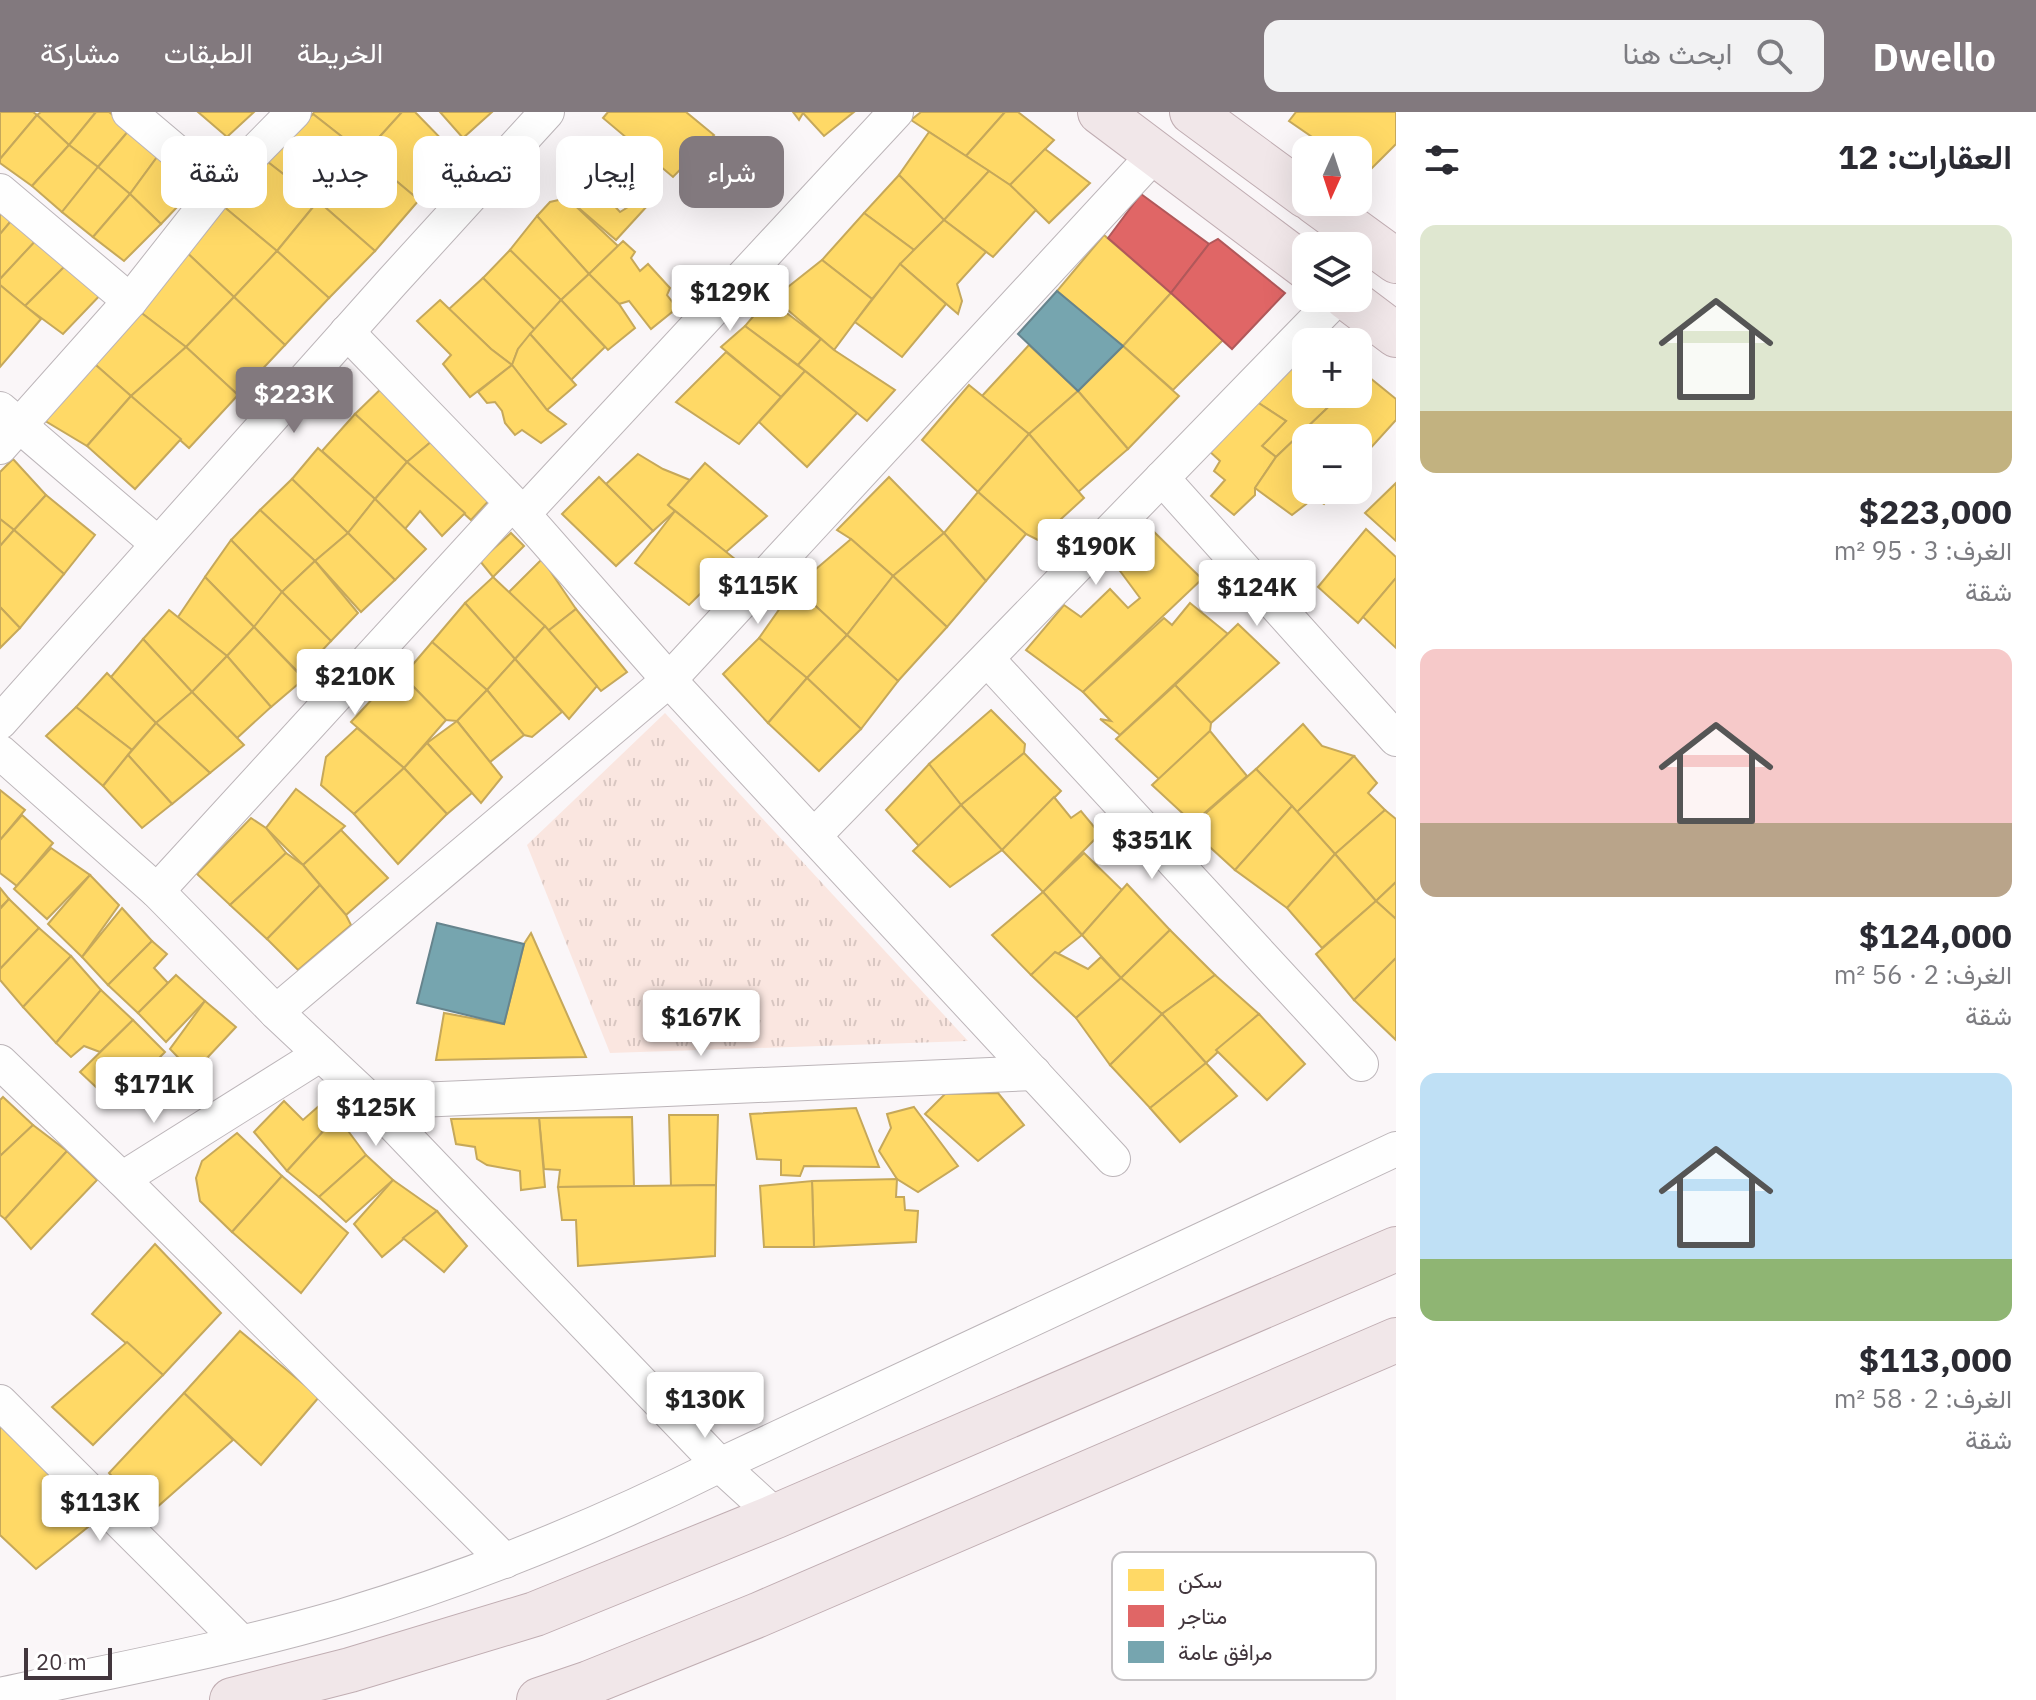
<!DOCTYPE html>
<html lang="ar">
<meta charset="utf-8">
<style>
body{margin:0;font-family:"IBM Plex Sans",Vazirmatn,sans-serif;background:#f2f2f3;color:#2b2b33;direction:rtl;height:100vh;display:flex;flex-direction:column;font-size:30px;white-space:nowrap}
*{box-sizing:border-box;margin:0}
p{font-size:26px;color:#7c7c81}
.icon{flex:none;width:44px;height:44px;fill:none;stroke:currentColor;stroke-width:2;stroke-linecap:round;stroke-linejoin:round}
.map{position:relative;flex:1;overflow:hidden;direction:ltr}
.details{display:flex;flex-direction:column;background:#fff;width:640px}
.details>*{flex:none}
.guide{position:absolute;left:24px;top:24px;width:760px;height:72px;direction:rtl;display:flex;gap:16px}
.needle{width:52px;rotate:183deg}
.tools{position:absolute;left:1292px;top:24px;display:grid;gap:16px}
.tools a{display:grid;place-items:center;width:80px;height:80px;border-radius:16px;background:#fff;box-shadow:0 8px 32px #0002;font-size:40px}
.scale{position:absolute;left:24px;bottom:20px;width:88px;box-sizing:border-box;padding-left:8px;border:4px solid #42363d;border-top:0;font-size:22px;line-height:28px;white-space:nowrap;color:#42363d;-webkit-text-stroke:6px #fff;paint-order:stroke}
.price{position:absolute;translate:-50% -68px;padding:0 18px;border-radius:8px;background:#fff;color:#222;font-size:26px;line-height:52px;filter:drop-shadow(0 2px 4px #0008)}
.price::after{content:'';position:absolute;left:50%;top:48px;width:24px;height:18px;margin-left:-12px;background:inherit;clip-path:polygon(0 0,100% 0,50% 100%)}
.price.active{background:#82797e;color:#fff}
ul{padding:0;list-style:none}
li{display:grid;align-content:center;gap:16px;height:424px;padding:0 24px}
li span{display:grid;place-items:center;height:248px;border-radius:16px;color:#555}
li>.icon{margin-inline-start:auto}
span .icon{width:144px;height:144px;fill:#fffc;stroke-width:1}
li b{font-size:34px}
h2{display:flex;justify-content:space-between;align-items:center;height:96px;padding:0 24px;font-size:34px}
.tag{padding:0 28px;border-radius:16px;background:#fff;box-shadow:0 8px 32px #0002;font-size:28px;line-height:72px}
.tag.active{background:#82797e;color:#fff}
header{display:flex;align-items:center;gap:48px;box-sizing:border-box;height:112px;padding:0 40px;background:#82797e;color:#fff}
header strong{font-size:38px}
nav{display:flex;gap:44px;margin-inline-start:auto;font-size:28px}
.search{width:560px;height:72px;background:#f2f2f3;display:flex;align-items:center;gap:20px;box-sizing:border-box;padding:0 28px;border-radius:16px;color:#7c7c81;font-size:30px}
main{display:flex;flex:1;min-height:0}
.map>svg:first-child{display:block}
.park{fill:url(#park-tufts)}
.homes{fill:#ffd966;stroke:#c6a85a;stroke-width:2}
.shops{fill:#e06666;stroke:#b1585a;stroke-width:2}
.public{fill:#76a5af;stroke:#66848d;stroke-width:2}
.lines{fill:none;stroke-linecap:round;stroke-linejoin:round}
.minor-casing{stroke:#bcb5b9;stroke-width:36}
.primary-casing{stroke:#c0adb2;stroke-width:46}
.minor{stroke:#fefefe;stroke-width:34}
.primary{stroke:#f1e7e9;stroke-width:44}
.key{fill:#fff;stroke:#c6c3c5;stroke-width:2}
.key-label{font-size:22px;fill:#42363d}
</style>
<header>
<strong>Dwello</strong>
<div class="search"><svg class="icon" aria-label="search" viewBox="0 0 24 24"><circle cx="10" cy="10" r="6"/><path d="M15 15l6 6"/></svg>ابحث هنا</div>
<nav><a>الخريطة</a><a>الطبقات</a><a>مشاركة</a></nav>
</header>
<main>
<section class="details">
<h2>العقارات: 12<svg class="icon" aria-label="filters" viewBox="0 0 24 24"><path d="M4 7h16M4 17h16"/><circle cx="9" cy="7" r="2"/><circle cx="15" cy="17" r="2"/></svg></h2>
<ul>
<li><span style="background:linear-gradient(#dfe7d0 75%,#c2b280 0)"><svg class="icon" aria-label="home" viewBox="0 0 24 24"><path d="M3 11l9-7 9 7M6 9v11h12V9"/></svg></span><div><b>$223,000</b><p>الغرف: 3 · 95 m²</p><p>شقة</p></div></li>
<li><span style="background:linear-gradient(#f6c9c9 70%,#b9a48a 0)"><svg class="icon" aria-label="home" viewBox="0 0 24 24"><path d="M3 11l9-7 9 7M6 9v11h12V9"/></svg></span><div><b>$124,000</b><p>الغرف: 2 · 56 m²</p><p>شقة</p></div></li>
<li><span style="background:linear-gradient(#bfe0f5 75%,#8fb573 0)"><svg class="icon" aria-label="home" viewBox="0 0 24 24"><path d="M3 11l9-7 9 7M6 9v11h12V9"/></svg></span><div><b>$113,000</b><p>الغرف: 2 · 58 m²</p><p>شقة</p></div></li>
</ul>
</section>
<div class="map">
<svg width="1396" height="1588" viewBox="0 0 1396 1588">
<defs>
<pattern id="park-tufts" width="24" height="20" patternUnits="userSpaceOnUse" patternTransform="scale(2)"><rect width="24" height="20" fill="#fae6e0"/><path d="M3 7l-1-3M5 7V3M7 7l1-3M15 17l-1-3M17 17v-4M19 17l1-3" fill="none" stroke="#d8c6c1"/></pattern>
</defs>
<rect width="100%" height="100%" fill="#faf6f8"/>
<polygon class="park" points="665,601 968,929 610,941 527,733"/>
<g class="homes">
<polygon points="0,0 33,0 37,3 0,47"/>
<polygon points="41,0 96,0 69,33 37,3"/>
<polygon points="96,0 109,0 130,17 98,55 69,33"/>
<polygon points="198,0 254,0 227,25"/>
<polygon points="314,0 402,0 364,42 313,2"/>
<polygon points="402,0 415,0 456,42 419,88 364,42"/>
<polygon points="440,0 492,0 463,26"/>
<polygon points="608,0 686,0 714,23 673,65 603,6"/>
<polygon points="793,0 854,0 824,24 803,1 799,8"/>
<polygon points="921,0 1005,0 966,44 911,8"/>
<polygon points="1005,0 1018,0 1054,28 1010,73 966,44"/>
<polygon points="1296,0 1396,0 1396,32 1366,62 1358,57 1358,38 1331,38 1289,9"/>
<polygon points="313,2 364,42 318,89 264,47"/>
<polygon points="37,3 69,33 32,74 0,51 0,47"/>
<polygon points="130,17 160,41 130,82 98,55"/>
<polygon points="929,20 989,59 944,108 899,63"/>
<polygon points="69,33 98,55 62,100 32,74"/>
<polygon points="1045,37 1090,71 1049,111 1010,73"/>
<polygon points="160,41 197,74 161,112 130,82"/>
<polygon points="364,42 419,88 375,139 318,89"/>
<polygon points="264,47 318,89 277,139 223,94"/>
<polygon points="589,53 607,71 613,64 624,74 609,88 620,100 641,87 648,93 616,128 567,86"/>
<polygon points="98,55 130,82 93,125 62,100"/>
<polygon points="989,59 1010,73 1036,98 993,145 944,108"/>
<polygon points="899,63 944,108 914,138 864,101"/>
<polygon points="130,82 161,112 124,149 93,125"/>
<polygon points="567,86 618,134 589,162 537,104 550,90"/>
<polygon points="0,89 16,103 0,122"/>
<polygon points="318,89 375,139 329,186 277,139"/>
<polygon points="223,94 277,139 234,185 182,136"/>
<polygon points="864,101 914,138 872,187 822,148"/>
<polygon points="16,103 40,124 0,167 0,122"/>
<polygon points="537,104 589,162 561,188 510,138"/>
<polygon points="944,108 986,140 957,172 962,189 958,202 900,152"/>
<polygon points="1104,123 1171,181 1123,234 1057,179"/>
<polygon points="40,124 71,148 25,194 0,173 0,167"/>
<polygon points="623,129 635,140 631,146 640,159 648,152 670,176 667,183 677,196 651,217 629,189 619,192 589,162"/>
<polygon points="182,136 234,185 186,235 135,196"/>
<polygon points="510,138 561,188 535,218 483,166"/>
<polygon points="277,139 329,186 285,233 234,185"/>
<polygon points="71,148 105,178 63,222 25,194"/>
<polygon points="822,148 872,187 834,238 774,186"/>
<polygon points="900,152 946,192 902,245 855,210"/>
<polygon points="589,162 619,192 635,216 608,238 561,188"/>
<polygon points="483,166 535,218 518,237 512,253 491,237 449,197"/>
<polygon points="0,173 41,207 0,255"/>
<polygon points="1171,181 1223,228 1173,278 1123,234"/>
<polygon points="234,185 285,233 238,283 186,235"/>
<polygon points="768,187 821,227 798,253 745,214"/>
<polygon points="440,188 491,237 512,253 470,285 443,252 451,243 417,209"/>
<polygon points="561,188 605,235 571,268 530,222"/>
<polygon points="135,196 186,235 131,284 89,247"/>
<polygon points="745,214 805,259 781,285 721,235"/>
<polygon points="530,222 576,273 547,298 512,253 518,237"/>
<polygon points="821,227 834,238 895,278 867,309 798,253"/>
<polygon points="1029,233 1078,279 1029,322 982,284"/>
<polygon points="1123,234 1179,284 1128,337 1078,279"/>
<polygon points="186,235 238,283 189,336 131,284"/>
<polygon points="1306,237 1306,282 1342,282 1276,345 1262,334 1286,309 1254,288"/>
<polygon points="726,240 781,285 739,332 676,290"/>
<polygon points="89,247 131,284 87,334 37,304"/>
<polygon points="512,253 547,298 566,312 541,331 522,318 515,323 505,311 502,299 495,290 487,291 478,280"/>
<polygon points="805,259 857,301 807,355 759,310"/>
<polygon points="1364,261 1396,287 1396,308 1358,350 1358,326 1306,326 1306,330 1298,324 1342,282 1358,282 1358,267"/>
<polygon points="387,271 438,324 407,350 355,302"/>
<polygon points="969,273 1029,322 978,380 922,328"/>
<polygon points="1078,279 1128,337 1078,380 1029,322"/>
<polygon points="131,284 181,327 135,377 87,334"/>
<polygon points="1254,288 1286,309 1262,334 1276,345 1255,376 1255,383 1234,403 1211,384 1225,368 1214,359 1220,349 1208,338"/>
<polygon points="355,302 407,350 375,387 322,339"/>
<polygon points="1029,322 1084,386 1038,428 1026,422 978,380"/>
<polygon points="438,324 493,384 471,408 407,350"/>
<polygon points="1298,324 1306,333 1306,378 1336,378 1324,392 1314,386 1292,403 1255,376 1276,345"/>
<polygon points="318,336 375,387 348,421 292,367"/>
<polygon points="638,342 663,357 690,368 668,393 675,399 653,419 606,372"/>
<polygon points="13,347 46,383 14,418 0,407 0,360"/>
<polygon points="407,350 465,401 442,424 420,399 405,417 375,387"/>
<polygon points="705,351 767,404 726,440 668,393"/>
<polygon points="599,365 653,419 616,454 562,402"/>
<polygon points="889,365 944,421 893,464 851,427 837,418"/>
<polygon points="292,367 348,421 315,449 260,398"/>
<polygon points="1396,371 1396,429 1365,401"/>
<polygon points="978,380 1026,422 986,469 944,421"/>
<polygon points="46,383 95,423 64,462 14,418"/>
<polygon points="375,387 426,437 395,468 348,421"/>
<polygon points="260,398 315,449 282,480 231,428"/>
<polygon points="675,399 735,447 689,493 635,451"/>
<polygon points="0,407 14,418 0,434"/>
<polygon points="1144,410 1202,467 1083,580 1026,538 1064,493 1081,505 1110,477 1128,496 1140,486 1106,440"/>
<polygon points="1366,417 1396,445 1396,466 1358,511 1318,475"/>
<polygon points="14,418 64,462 20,516 0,495 0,434"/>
<polygon points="348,421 395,468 361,500 315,449"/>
<polygon points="511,421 524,434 493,465 480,449"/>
<polygon points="944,421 986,469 947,515 893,464"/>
<polygon points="851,427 893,464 847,523 795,475"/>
<polygon points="231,428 282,480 254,515 205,465"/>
<polygon points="542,447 576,497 548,519 509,480"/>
<polygon points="315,449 358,501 331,529 282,480"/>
<polygon points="893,464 947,515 898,569 847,523"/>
<polygon points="205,465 254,515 227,544 178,505"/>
<polygon points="493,465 545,514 515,547 465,491"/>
<polygon points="1396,466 1396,536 1363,505"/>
<polygon points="795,475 847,523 807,566 759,526"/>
<polygon points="282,480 331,529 300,562 254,515"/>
<polygon points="465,491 515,547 487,578 432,530"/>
<polygon points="1190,491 1228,522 1120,623 1100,607 1111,609 1083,580 1164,506 1172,513"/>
<polygon points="0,495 20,516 0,536"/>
<polygon points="576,497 627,560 601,579 548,519"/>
<polygon points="169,498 227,544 192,580 143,527"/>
<polygon points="1238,512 1279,551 1211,611 1175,573"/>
<polygon points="545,514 597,574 569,607 515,547"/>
<polygon points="254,515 304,567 271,595 227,544"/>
<polygon points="847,523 898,569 861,617 807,566"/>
<polygon points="759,526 807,566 768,611 723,562"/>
<polygon points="143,527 192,580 156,611 111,565"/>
<polygon points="432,530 487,578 457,609 446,608 403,564"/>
<polygon points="227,544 271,595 237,626 192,580"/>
<polygon points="515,547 562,600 532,625 524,623 487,578"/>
<polygon points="398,559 446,608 404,656 351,610"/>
<polygon points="107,561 156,611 132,638 76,595"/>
<polygon points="807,566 861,617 819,659 768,611"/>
<polygon points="1175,573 1211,611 1210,619 1159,667 1116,627"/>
<polygon points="487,578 524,623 490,650 457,609"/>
<polygon points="192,580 244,633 210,661 156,611"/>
<polygon points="76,595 132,638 103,674 46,624"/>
<polygon points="991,598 1025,632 1024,641 961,693 929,652"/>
<polygon points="457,609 502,665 481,691 427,631"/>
<polygon points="156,611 210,661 172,692 128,643"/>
<polygon points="1303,612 1322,634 1354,644 1297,700 1256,657"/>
<polygon points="357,616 404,656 354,702 321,673 326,645"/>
<polygon points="1210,619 1247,664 1193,711 1152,673"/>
<polygon points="427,631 472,681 447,702 404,656"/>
<polygon points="1024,641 1061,679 1002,738 961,693"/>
<polygon points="128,643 172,692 142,716 103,674"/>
<polygon points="1354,644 1377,671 1368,681 1385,698 1335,742 1297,700"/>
<polygon points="929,652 961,693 919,734 886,698"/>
<polygon points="404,656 447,702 398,752 354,702"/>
<polygon points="1256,657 1292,694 1235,758 1189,716"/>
<polygon points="296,677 345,714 303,753 266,716"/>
<polygon points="0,678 25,698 0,728"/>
<polygon points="1054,685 1071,706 1081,699 1100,722 1043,780 1002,738"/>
<polygon points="961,693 1002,738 950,775 913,739"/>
<polygon points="1292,694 1335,742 1287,796 1235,758"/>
<polygon points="1385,698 1396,707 1396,770 1376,789 1335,742"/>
<polygon points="22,703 53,731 17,774 0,761 0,728"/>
<polygon points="251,706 266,716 286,741 230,793 197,762"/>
<polygon points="341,718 388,766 346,803 303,753"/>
<polygon points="51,736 90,763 47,807 14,777"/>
<polygon points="286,741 303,753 320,773 267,827 230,793"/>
<polygon points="1084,741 1122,778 1082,823 1043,780"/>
<polygon points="1335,742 1376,789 1322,836 1287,796"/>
<polygon points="90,763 119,793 82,845 48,812"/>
<polygon points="1396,770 1396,807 1376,789"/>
<polygon points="1127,772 1170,818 1121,866 1082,823"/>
<polygon points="320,773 346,803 351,813 298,858 267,827"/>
<polygon points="0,776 9,787 0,796"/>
<polygon points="1043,780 1082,823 1031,863 992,823"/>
<polygon points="9,787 39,816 0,857 0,797"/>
<polygon points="1376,789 1396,807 1396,846 1354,888 1316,842"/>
<polygon points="122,796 152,829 108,873 82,845"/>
<polygon points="39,816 71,844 23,895 0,868 0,857"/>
<polygon points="1170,818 1215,863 1162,902 1121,866"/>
<polygon points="531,821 586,945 436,948 444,901 504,912 524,832"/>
<polygon points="152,829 167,842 154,856 168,871 138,901 108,873"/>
<polygon points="1055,840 1088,857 1101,845 1121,866 1076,906 1031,863"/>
<polygon points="71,844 101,878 56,931 23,895"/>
<polygon points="1396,846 1396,928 1354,888"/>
<polygon points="176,863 205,889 166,930 138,901"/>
<polygon points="1215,863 1259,902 1206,951 1162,902"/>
<polygon points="1121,866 1162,902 1110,953 1076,906"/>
<polygon points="101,878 133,908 100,940 84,934 71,945 56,931"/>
<polygon points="205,889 236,915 193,961 170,937"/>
<polygon points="1162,902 1206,951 1150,996 1110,953"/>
<polygon points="1259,902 1305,952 1267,988 1216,938"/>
<polygon points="133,908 165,940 114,992 80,960"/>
<polygon points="1206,951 1237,984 1180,1030 1150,996"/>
<polygon points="998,981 1024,1013 978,1049 925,1002 945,982"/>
<polygon points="3,985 33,1013 0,1044 0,988"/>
<polygon points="284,989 303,1008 320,993 337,1004 287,1059 254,1020"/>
<polygon points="914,995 958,1054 918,1080 897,1067 879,1039 891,1016 887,1002"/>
<polygon points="856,996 879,1055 804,1054 800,1064 781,1063 781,1048 757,1047 750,1002"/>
<polygon points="669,1003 718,1003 716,1073 671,1074"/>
<polygon points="337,1004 366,1043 319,1085 287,1059"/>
<polygon points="632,1005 634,1074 558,1075 560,1058 544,1057 539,1006"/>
<polygon points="539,1006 545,1075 521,1078 520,1059 487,1053 477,1047 475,1035 456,1032 451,1007"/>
<polygon points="33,1013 67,1039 5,1107 0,1103 0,1044"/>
<polygon points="237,1021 282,1064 232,1120 200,1089 196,1066 202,1049"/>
<polygon points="67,1039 97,1068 31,1137 5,1107"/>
<polygon points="366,1043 393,1068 346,1110 319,1085"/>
<polygon points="282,1064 348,1121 301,1181 232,1120"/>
<polygon points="897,1067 896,1085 904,1085 905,1098 918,1099 916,1130 814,1135 812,1069"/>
<polygon points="393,1068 437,1099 382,1145 354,1112"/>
<polygon points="812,1069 814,1135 764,1135 760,1074"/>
<polygon points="716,1073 715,1144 578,1154 576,1108 562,1108 558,1075"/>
<polygon points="437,1099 467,1134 444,1160 403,1126"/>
<polygon points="155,1132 221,1201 163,1263 92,1202"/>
<polygon points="240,1219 319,1285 261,1353 184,1281"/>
<polygon points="127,1230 163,1263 93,1333 52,1295"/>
<polygon points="184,1281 233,1328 147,1404 109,1361"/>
<polygon points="0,1312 98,1407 36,1457 0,1423"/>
</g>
<g class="shops">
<polygon points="1141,82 1209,132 1171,181 1108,126"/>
<polygon points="1218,127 1285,181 1232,237 1171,181 1209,132"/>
</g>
<g class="public">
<polygon points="1057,179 1123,234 1078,279 1018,222"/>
<polygon points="437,811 524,832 504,912 417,891"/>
</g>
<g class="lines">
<defs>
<g id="minor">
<polyline points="129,0 219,76"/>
<polyline points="0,79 130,189"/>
<polyline points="347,220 523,402 669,568 1113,1047"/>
<polyline points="0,297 158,432"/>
<polyline points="0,335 130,189 219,76 294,0"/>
<polyline points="1162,366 1396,627"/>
<polyline points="523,402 896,0"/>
<polyline points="987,547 1361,952"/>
<polyline points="0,610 392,170 547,0"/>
<polyline points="0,640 157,779 276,900 372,990 720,1353 776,1404"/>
<polyline points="814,724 1337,186"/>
<polyline points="157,779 511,392"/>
<polyline points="276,900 669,568 1155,42"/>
<polyline points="0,950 122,1067 321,942"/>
<polyline points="372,990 1034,961"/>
<polyline points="122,1067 505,1449"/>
<polyline points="0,1290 241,1530"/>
<path d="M 0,1583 C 114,1558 231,1537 343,1504 C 473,1465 598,1414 720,1353 L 1396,1037"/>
</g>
<g id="primary">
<polyline points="1100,0 1306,155"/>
<polyline points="1192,0 1306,84"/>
<polyline points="1315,90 1396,149"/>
<polyline points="1347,186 1396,223"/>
<polyline points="232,1588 350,1558 535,1502 776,1404 1396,1137"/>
<polyline points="539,1588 589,1571 758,1503 1396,1228"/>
</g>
</defs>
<use href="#minor" class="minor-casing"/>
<use href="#primary" class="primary-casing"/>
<use href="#minor" class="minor"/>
<use href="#primary" class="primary"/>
</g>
<rect x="1112" y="1440" width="264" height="128" rx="12" class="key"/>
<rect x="1128" y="1457" width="36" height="22" fill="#ffd966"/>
<rect x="1128" y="1493" width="36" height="22" fill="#e06666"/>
<rect x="1128" y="1529" width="36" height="22" fill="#76a5af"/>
<g class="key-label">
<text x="1178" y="1476">سكن</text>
<text x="1178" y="1512">متاجر</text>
<text x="1178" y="1548">مرافق عامة</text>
</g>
</svg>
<div class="tools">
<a><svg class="needle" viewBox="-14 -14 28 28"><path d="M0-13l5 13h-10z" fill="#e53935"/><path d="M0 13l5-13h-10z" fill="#7c7c81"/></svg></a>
<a><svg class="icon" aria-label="layers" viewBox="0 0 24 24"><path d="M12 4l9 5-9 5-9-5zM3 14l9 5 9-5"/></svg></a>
<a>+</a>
<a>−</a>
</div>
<div class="scale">20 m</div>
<b class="price" style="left:730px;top:221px">$129K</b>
<b class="price active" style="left:294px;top:323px">$223K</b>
<b class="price" style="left:1096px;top:475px">$190K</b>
<b class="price" style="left:758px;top:514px">$115K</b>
<b class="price" style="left:1257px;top:516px">$124K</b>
<b class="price" style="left:355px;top:605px">$210K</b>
<b class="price" style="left:1152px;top:769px">$351K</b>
<b class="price" style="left:701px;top:946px">$167K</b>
<b class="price" style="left:154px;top:1013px">$171K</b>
<b class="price" style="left:376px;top:1036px">$125K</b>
<b class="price" style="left:705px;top:1328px">$130K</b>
<b class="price" style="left:100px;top:1431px">$113K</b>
<div class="guide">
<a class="tag active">شراء</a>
<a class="tag">إيجار</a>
<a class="tag">تصفية</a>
<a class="tag">جديد</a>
<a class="tag">شقة</a>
</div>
</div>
</main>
